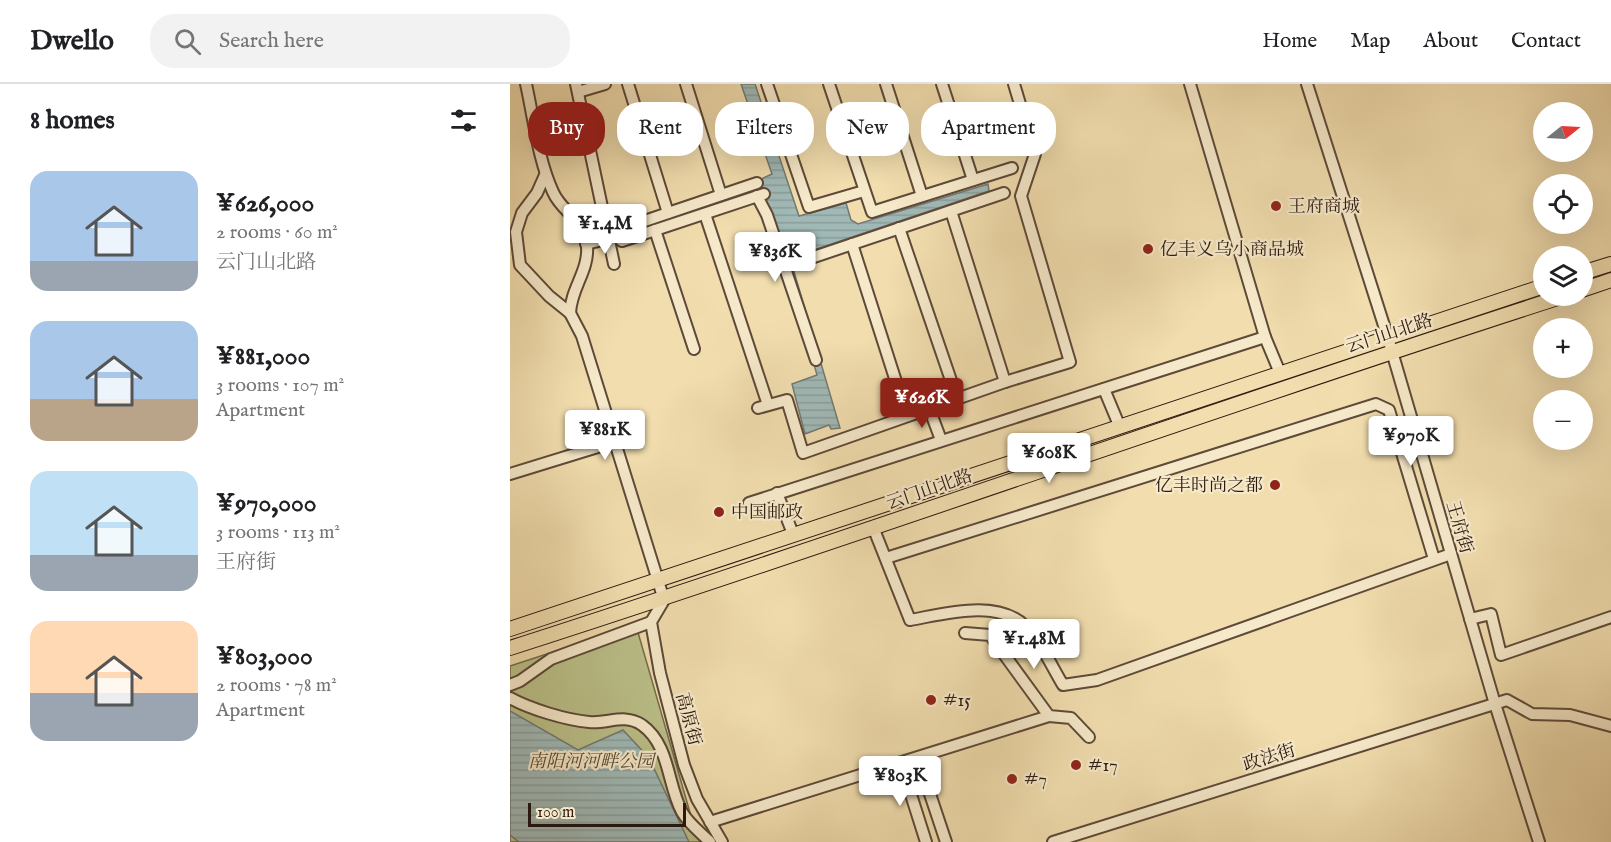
<!DOCTYPE html>
<meta charset="utf-8">
<style>
body{margin:0;font-family:"IM FELL English","Noto Serif SC",serif;background:#f2f2f2;color:#202124;height:100vh;display:flex;flex-direction:column;font-size:22px;white-space:nowrap}
*{box-sizing:border-box;margin:0}
p{font-size:20px;color:#757577}
.icon{flex:none;width:33px;height:33px;fill:none;stroke:currentColor;stroke-width:2;stroke-linecap:round;stroke-linejoin:round}
.map{position:relative;flex:1;overflow:hidden}
.panel{display:flex;flex-direction:column;background:#fff;width:510px}
.panel>*{flex:none}
.top-card{position:absolute;left:18px;top:18px;width:570px;height:54px;display:flex;gap:12px}
.needle{width:39px;rotate:72deg}
.fabs{position:absolute;left:1023px;top:18px;display:grid;gap:12px}
.fabs a{display:grid;place-items:center;width:60px;height:60px;border-radius:50%;background:#fff;box-shadow:0 6px 24px #0002;font-size:30px}
.scale{position:absolute;left:18px;bottom:15px;width:158px;box-sizing:border-box;padding-left:6px;border:3px solid #2c1910;border-top:0;font-size:16px;line-height:21px;white-space:nowrap;color:#2c1910;-webkit-text-stroke:4px #f6e9ca;paint-order:stroke}
.price{position:absolute;translate:-50% -51px;padding:0 14px;border-radius:6px;background:#fff;color:#222;font-size:20px;line-height:39px;filter:drop-shadow(0 2px 3px #0008)}
.price::after{content:'';position:absolute;left:50%;top:36px;width:18px;height:14px;margin-left:-9px;background:inherit;clip-path:polygon(0 0,100% 0,50% 100%)}
.price.current{background:#8f2418;color:#fff}
ul{padding:0;list-style:none}
li{display:flex;align-items:center;gap:18px;height:150px;padding:0 30px}
li span{display:grid;place-items:center;flex:none;width:168px;height:120px;border-radius:18px;color:#555}
li>.icon{margin-inline-start:auto}
span .icon{width:72px;height:72px;fill:#fffc;stroke-width:1}
li b{font-size:26px}
h2{display:flex;justify-content:space-between;align-items:center;height:72px;padding:0 30px;font-size:26px}
.tag{padding:0 21px;border-radius:24px;background:#fff;box-shadow:0 6px 24px #0002;font-size:21px;line-height:54px}
.tag.current{background:#8f2418;color:#fff}
header{display:flex;align-items:center;gap:36px;box-sizing:border-box;height:84px;padding:0 30px;background:#fff;border-bottom:2px solid #e0e0e0}
header strong{font-size:28px}
nav{display:flex;gap:33px;margin-inline-start:auto;font-size:21px}
.search{width:420px;height:54px;background:#f2f2f2;display:flex;align-items:center;gap:15px;box-sizing:border-box;padding:0 21px;border-radius:24px;color:#757577;font-size:22px}
main{display:flex;flex:1;min-height:0}
.map>svg:first-child{display:block}
.park{fill:#bbc089;stroke:#746c4c;stroke-width:1.5}
.water{fill:url(#water-rules);stroke:#727974;stroke-width:1.5}
.lines{fill:none;stroke-linecap:round;stroke-linejoin:round}
.minor-casing{stroke:#5d4a38;stroke-width:14}
.major-casing{stroke:#2c1910;stroke-width:16}
.minor{stroke:#f6e9ca;stroke-width:10}
.major{stroke:#f1ddae;stroke-width:14}
.poi-dot{fill:#8f2418;stroke:#f6e9ca;stroke-width:2}
.labels{text-anchor:middle;stroke-width:4.5;stroke-linejoin:round;paint-order:stroke}
.poi-label{font-size:18px;fill:#2c1910;stroke:#f6e9ca;text-anchor:start}
.street-label{font-size:18px;fill:#2c1910;stroke:#f6e9ca}
.park-label{font-size:18px;font-style:italic;fill:#574b34;stroke:#f6e9ca}
</style>
<header>
<strong>Dwello</strong>
<div class="search"><svg class="icon" aria-label="search" viewBox="0 0 24 24"><circle cx="10" cy="10" r="6"/><path d="M15 15l6 6"/></svg>Search here</div>
<nav><a>Home</a><a>Map</a><a>About</a><a>Contact</a></nav>
</header>
<main>
<section class="panel">
<h2>8 homes<svg class="icon" aria-label="filters" viewBox="0 0 24 24"><path d="M4 7h16M4 17h16"/><circle cx="9" cy="7" r="2"/><circle cx="15" cy="17" r="2"/></svg></h2>
<ul>
<li><span style="background:linear-gradient(#a9c7e8 75%,#9aa5b1 0)"><svg class="icon" aria-label="home" viewBox="0 0 24 24"><path d="M3 11l9-7 9 7M6 9v11h12V9"/></svg></span><div><b>¥626,000</b><p>2 rooms · 60 m²</p><p>云门山北路</p></div></li>
<li><span style="background:linear-gradient(#a9c7e8 65%,#b9a48a 0)"><svg class="icon" aria-label="home" viewBox="0 0 24 24"><path d="M3 11l9-7 9 7M6 9v11h12V9"/></svg></span><div><b>¥881,000</b><p>3 rooms · 107 m²</p><p>Apartment</p></div></li>
<li><span style="background:linear-gradient(#bfe0f5 70%,#9aa5b1 0)"><svg class="icon" aria-label="home" viewBox="0 0 24 24"><path d="M3 11l9-7 9 7M6 9v11h12V9"/></svg></span><div><b>¥970,000</b><p>3 rooms · 113 m²</p><p>王府街</p></div></li>
<li><span style="background:linear-gradient(#ffd9b3 60%,#9aa5b1 0)"><svg class="icon" aria-label="home" viewBox="0 0 24 24"><path d="M3 11l9-7 9 7M6 9v11h12V9"/></svg></span><div><b>¥803,000</b><p>2 rooms · 78 m²</p><p>Apartment</p></div></li>
</ul>
</section>
<div class="map">
<svg width="1101" height="758" viewBox="0 0 1101 758">
<defs>
<pattern id="water-rules" width="6" height="5" patternUnits="userSpaceOnUse" patternTransform="scale(1.5)"><rect width="6" height="5" fill="#a0b9b6"/><path d="M0 2.5h6" fill="none" stroke="#8a9e9b"/></pattern>
</defs>
<rect width="100%" height="100%" fill="#f1ddae"/>
<filter id="stains"><feTurbulence type="fractalNoise" baseFrequency=".00333" numOctaves="4"/><feColorMatrix values="0 0 0 0 .2 0 0 0 0 .09 0 0 0 0 .02 0 0 0 .5 -.17"/></filter>
<radialGradient id="worn" r=".72"><stop offset=".6" stop-color="#630" stop-opacity="0"/><stop offset="1" stop-color="#630" stop-opacity=".3"/></radialGradient>
<polygon class="park" points="125,538 181,732 192,758 0,758 0,582 116,544"/>
<g class="water">
<polygon points="231,0 245,0 289,132 336,119 341,136 348,140 478,100 479,107 280,174 330,344 321,345 319,341 295,350 282,300 307,291 260,125 249,108 113,153 111,150 245,105 253,94 262,90"/>
<polygon points="0,627 68,666 113,646 139,674 179,758 9,758 0,751"/>
</g>
<g class="lines">
<defs>
<g id="minor">
<path d="M 16,0 C 24,36 28,75 43,108 C 52,129 74,134 77,162 C 79,187 61,204 60,229"/>
<polyline points="66,0 104,180"/>
<polyline points="118,0 158,129"/>
<polyline points="176,0 211,111"/>
<polyline points="257,0 299,123 354,107"/>
<polyline points="319,0 362,128 502,84"/>
<polyline points="376,0 412,112"/>
<polyline points="432,0 463,96"/>
<polyline points="680,0 755,253 770,289"/>
<polyline points="797,0 878,254 985,620 1029,758"/>
<polyline points="68,8 95,0"/>
<polyline points="35,91 27,109 12,129 6,148 10,181 39,212 60,229 72,252 154,516 141,538 150,589 174,681 187,715 212,758"/>
<polyline points="247,99 108,146 107,153 112,157 254,110"/>
<polyline points="247,112 257,131 306,276"/>
<polyline points="441,127 495,298"/>
<polyline points="195,130 258,321"/>
<polyline points="389,144 447,314"/>
<polyline points="145,146 184,265"/>
<polyline points="76,160 105,153"/>
<polyline points="342,160 397,332"/>
<polyline points="292,177 494,109"/>
<polyline points="594,305 609,341"/>
<polyline points="248,324 277,316 293,369 495,298 560,278 511,112 525,70 504,0"/>
<polyline points="419,324 431,356"/>
<polyline points="0,390 104,358"/>
<polyline points="267,409 283,450"/>
<polyline points="239,419 755,253"/>
<path d="M 363,443 L 400,536 C 434,530 488,514 516,543 C 531,558 542,583 553,601 L 587,596 L 941,470"/>
<polyline points="376,474 866,320 879,326 924,475"/>
<polyline points="960,535 981,530 991,571 1101,533"/>
<polyline points="455,549 480,551 539,632 561,634 579,653"/>
<polyline points="0,601 10,597 41,575 141,538"/>
<path d="M 0,614 C 20,625 56,636 79,638 C 98,640 114,629 132,641 C 160,661 157,700 172,728 C 178,739 191,749 200,758"/>
<polyline points="408,674 436,758"/>
<polyline points="391,679 416,758"/>
<polyline points="200,738 539,632"/>
<polyline points="543,758 997,616 1022,630 1060,631 1101,642"/>
</g>
<g id="major">
<polyline points="1072,189 1101,180"/>
<polyline points="1072,206 1101,196"/>
<polyline points="0,545 1034,202"/>
<path d="M 0,564 C 353,451 701,325 1054,212"/>
</g>
</defs>
<use href="#minor" class="minor-casing"/>
<use href="#major" class="major-casing"/>
<use href="#minor" class="minor"/>
<use href="#major" class="major"/>
</g>
<g class="poi-dot">
<circle cx="766" cy="122" r="6"/>
<circle cx="638" cy="165" r="6"/>
<circle cx="765" cy="401" r="6"/>
<circle cx="209" cy="428" r="6"/>
<circle cx="421" cy="616" r="6"/>
<circle cx="566" cy="681" r="6"/>
<circle cx="502" cy="695" r="6"/>
</g>
<g class="labels">
<g class="poi-label">
<text x="778" y="128">王府商城</text>
<text x="650" y="171">亿丰义乌小商品城</text>
<text x="753" y="407" text-anchor="end">亿丰时尚之都</text>
<text x="221" y="434">中国邮政</text>
<text x="433" y="622">#15</text>
<text x="578" y="687">#17</text>
<text x="514" y="701">#7</text>
</g>
<g class="street-label">
<text transform="translate(879 249) rotate(-18)" y="6">云门山北路</text>
<text transform="translate(419 405) rotate(-19)" y="6">云门山北路</text>
<text transform="translate(950 443) rotate(74)" y="6">王府街</text>
<text transform="translate(179 635) rotate(75)" y="6">高原街</text>
<text transform="translate(759 673) rotate(-17)" y="6">政法街</text>
</g>
<g class="park-label">
<text x="81" y="683">南阳河河畔公园</text>
</g>
</g>
<rect width="100%" height="100%" filter="url(#stains)"/>
<rect width="100%" height="100%" fill="url(#worn)"/>
</svg>
<div class="fabs">
<a><svg class="needle" viewBox="-14 -14 28 28"><path d="M0-13l5 13h-10z" fill="#e53935"/><path d="M0 13l5-13h-10z" fill="#757577"/></svg></a>
<a><svg class="icon" aria-label="locate" viewBox="0 0 24 24"><circle cx="12" cy="12" r="6"/><path d="M12 2v4M12 18v4M2 12h4M18 12h4"/></svg></a>
<a><svg class="icon" aria-label="layers" viewBox="0 0 24 24"><path d="M12 4l9 5-9 5-9-5zM3 14l9 5 9-5"/></svg></a>
<a>+</a>
<a>−</a>
</div>
<div class="scale">100 m</div>
<b class="price" style="left:95px;top:171px">¥1.4M</b>
<b class="price" style="left:265px;top:199px">¥836K</b>
<b class="price current" style="left:412px;top:345px">¥626K</b>
<b class="price" style="left:95px;top:377px">¥881K</b>
<b class="price" style="left:901px;top:383px">¥970K</b>
<b class="price" style="left:539px;top:400px">¥608K</b>
<b class="price" style="left:524px;top:586px">¥1.48M</b>
<b class="price" style="left:390px;top:723px">¥803K</b>
<div class="top-card">
<a class="tag current">Buy</a>
<a class="tag">Rent</a>
<a class="tag">Filters</a>
<a class="tag">New</a>
<a class="tag">Apartment</a>
</div>
</div>
</main>
